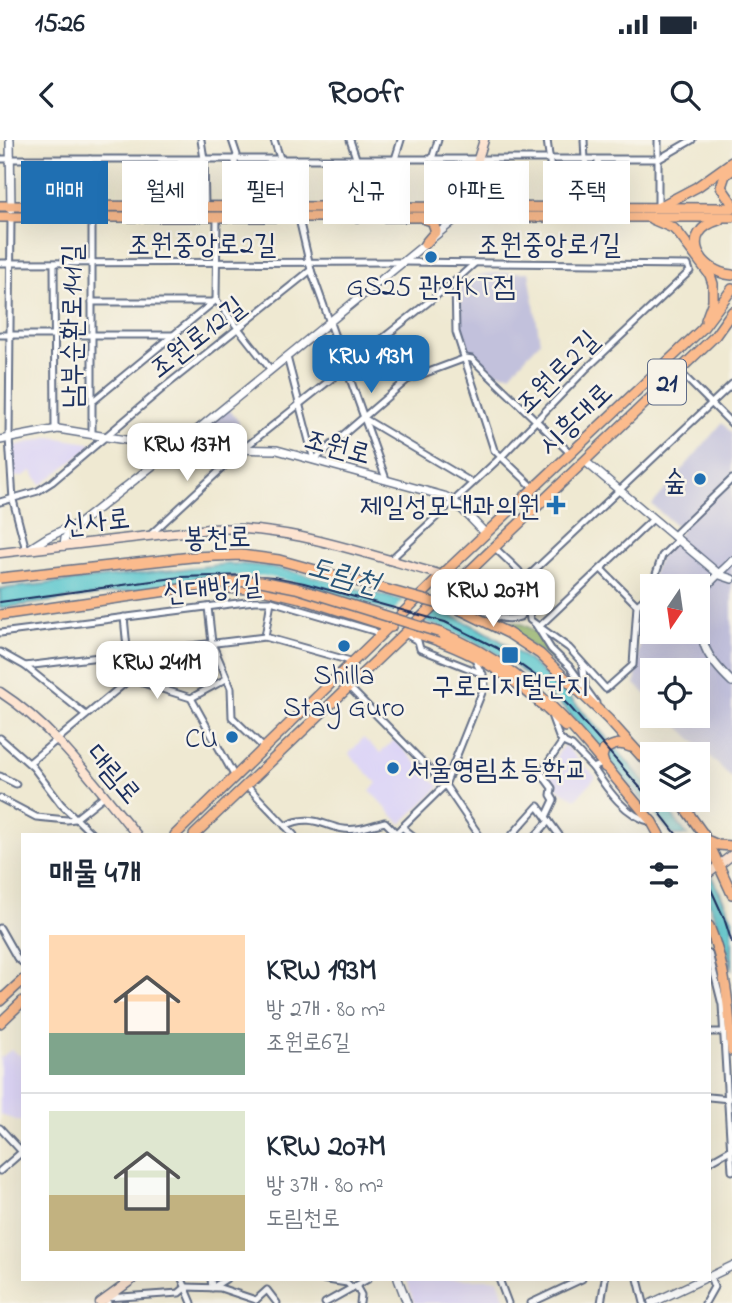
<!DOCTYPE html>
<html lang="ko">
<meta charset="utf-8">
<style>
body{margin:0;font-family:"Indie Flower","Poor Story",sans-serif;background:#f2f2f3;color:#1f2937;height:100vh;display:flex;flex-direction:column;font-size:26px;white-space:nowrap}
*{box-sizing:border-box;margin:0}
p{font-size:23px;color:#747a83}
.icon{flex:none;width:38px;height:38px;fill:none;stroke:currentColor;stroke-width:2;stroke-linecap:round;stroke-linejoin:round}
.map{position:relative;flex:1;overflow:hidden}
.panel{position:absolute;left:21px;top:693px;width:690px;height:448px;display:flex;flex-direction:column;background:#fff;border-radius:0px;box-shadow:0 7px 28px #0002}
.panel>*{flex:none}
.guide{position:absolute;left:21px;top:21px;width:691px;height:63px;display:flex;gap:14px}
.needle{width:46px;rotate:193deg}
.fabs{position:absolute;left:640px;top:434px;display:grid;gap:14px}
.fabs a{display:grid;place-items:center;width:70px;height:70px;border-radius:0px;background:#fff;box-shadow:0 7px 28px #0002;font-size:35px}
.price{position:absolute;translate:-50% -60px;padding:0 16px;border-radius:14px;background:#fff;color:#222;font-size:23px;line-height:46px;filter:drop-shadow(0 2px 4px #0008)}
.price::after{content:'';position:absolute;left:50%;top:42px;width:21px;height:16px;margin-left:-10px;background:inherit;clip-path:polygon(0 0,100% 0,50% 100%)}
.price.current{background:#1f6fb2;color:#fff}
ul{padding:0;list-style:none}
li{display:flex;align-items:center;gap:21px;height:175px;padding:0 28px}
li+li{border-top:2px solid #e0e1e3}
li span{display:grid;place-items:center;flex:none;width:196px;height:140px;border-radius:0px;color:#555}
li>.icon{margin-inline-start:auto}
span .icon{width:84px;height:84px;fill:#fffc;stroke-width:1}
li b{font-size:30px}
h2{display:flex;justify-content:space-between;align-items:center;height:84px;padding:0 28px;font-size:30px}
.chip{padding:0 24px;border-radius:0px;background:#fff;box-shadow:0 7px 28px #0002;font-size:24px;line-height:63px}
.chip.current{background:#1f6fb2;color:#fff}
.status{display:flex;justify-content:space-between;align-items:center;height:49px;padding:0 35px;background:#fff;direction:ltr}
.status svg{height:19px;fill:currentColor}
header{display:flex;justify-content:space-between;align-items:center;height:91px;padding:0 28px;background:#fff;font-size:32px;font-weight:700}
.map>svg:first-child{display:block}
.built{fill:#ddd5f6}
.industrial{fill:#c2c1dc;fill-rule:evenodd}
.forest{fill:#8bad62;stroke:#536e60;stroke-width:2}
.water{fill:#58c6cd;stroke:#3a7a96;stroke-width:2}
.pier{fill:#efe9d2}
.lines{fill:none;stroke-linecap:round;stroke-linejoin:round}
.minor-casing{stroke:#657087;stroke-width:9}
.tertiary-casing{stroke:#657087;stroke-width:10}
.secondary-casing{stroke:#657087;stroke-width:11}
.primary-casing{stroke:#657087;stroke-width:12}
.minor{stroke:#fff;stroke-width:5}
.tertiary{stroke:#fff;stroke-width:7}
.secondary{stroke:#fde4d1;stroke-width:8}
.primary{stroke:#fbbb8d;stroke-width:9}
.rail{stroke:#1b2f5e;stroke-width:2}
.primary-bridge-casing{stroke:#657087;stroke-width:12;stroke-linecap:butt}
.primary-bridge{stroke:#fbbb8d;stroke-width:9}
.poi-dot{fill:#1f6fb2;stroke:#f7f3e8;stroke-width:2.5}
.labels{text-anchor:middle;stroke-width:5;stroke-linejoin:round;paint-order:stroke}
.shield{fill:#f7f3e8;stroke:#5d6a87;stroke-width:2}
.shield-label{font-size:26px;font-weight:bold;fill:#1b2f5e}
.street-label{font-size:28px;fill:#1b2f5e;stroke:#f7f3e8}
.poi-label{font-size:28px;fill:#1b2f5e;stroke:#f7f3e8}
.water-label{font-size:30px;font-style:italic;fill:#2a557a;stroke:#f7f3e8}
</style>
<div class="status"><b>15:26</b><svg viewBox="0 0 49 12"><path d="M0 12V9h3v3zM5 12V6h3v6zM10 12V3h3v9zM15 12V0h3v12zM26 1h20v11H26zM47 4h2v5h-2z"/></svg></div>
<header><svg class="icon" aria-label="back" viewBox="0 0 24 24"><path d="M15 5l-7 7 7 7"/></svg>Roofr<svg class="icon" aria-label="search" viewBox="0 0 24 24"><circle cx="10" cy="10" r="6"/><path d="M15 15l6 6"/></svg></header>
<div class="map">
<svg width="732" height="1163" viewBox="0 0 732 1163">
<rect width="100%" height="100%" fill="#f7f3e8"/>
<filter id="ink" filterUnits="userSpaceOnUse"><feTurbulence type="fractalNoise" baseFrequency=".0143" numOctaves="2"/><feDisplacementMap in="SourceGraphic" scale="14" xChannelSelector="R" yChannelSelector="G"/><feConvolveMatrix kernelMatrix="1 2 1 2 8 2 1 2 1" color-interpolation-filters="sRGB"/></filter>
<filter id="wash" filterUnits="userSpaceOnUse"><feTurbulence type="fractalNoise" baseFrequency=".00686" numOctaves="4" result="noise"/><feDisplacementMap in="SourceGraphic" scale="28" xChannelSelector="R" yChannelSelector="G"/><feGaussianBlur stdDeviation="1.57" result="paint"/><feColorMatrix in="noise" values="0 0 0 0 0 0 0 0 0 0 0 0 0 0 0 0 0 1.4 0 .05"/><feComposite in="paint" operator="in"/></filter>
<g filter="url(#wash)">
<rect width="100%" height="100%" fill="#efe9d2"/>
<g class="built">
<polygon points="51,297 90,303 91,307 41,345 32,331 23,336 13,337 14,306"/>
<polygon points="363,598 380,613 394,600 440,647 401,684 370,651 377,643 349,614"/>
<polygon points="564,605 596,637 576,659 558,649 544,634"/>
<polygon points="11,910 23,917 23,982 0,975 0,918"/>
<polygon points="406,1139 498,1139 506,1163 414,1163"/>
</g>
<g class="industrial">
<polygon points="529,132 540,202 510,234 493,232 469,209 461,186 460,140 488,133"/>
<polygon points="228,268 239,282 239,307 179,307"/>
<path d="M 722,283 L 732,293 L 732,638 L 668,576 L 698,576 L 698,530 L 653,530 L 653,561 L 635,544 L 644,465 L 652,436 L 662,412 L 682,391 L 652,365 ZM 653,446 L 698,446 L 698,492 L 653,492 Z"/>
</g>
<path class="forest" d="M 509,482 C 531,481 545,502 558,516 L 554,522 L 506,488 Z"/>
<g class="water">
<path d="M 228,424 C 275,424 318,437 363,450 C 399,460 436,468 470,484 C 547,520 598,588 653,652 L 653,660 L 660,660 L 687,695 L 673,695 L 566,570 L 539,546 L 514,525 L 487,508 L 439,487 L 297,445 L 229,438 L 0,468 L 0,449 Z"/>
<polygon points="709,729 732,779 732,830 725,803 709,762"/>
</g>
<polygon class="pier" points="225,421 283,425 459,475 495,493 524,512 559,542 497,495 470,481 436,469 423,482 452,492 491,511 536,543 561,566 559,568 485,511 296,448 228,438 228,436 263,436 312,446 312,449 392,473 404,460 263,423"/>
</g>
<g filter="url(#ink)">
<g class="lines">
<defs>
<g id="minor">
<polyline points="201,0 204,19 205,66"/>
<polyline points="232,0 237,15 235,19 236,66"/>
<polyline points="274,0 296,66 311,130 386,339"/>
<polyline points="350,0 372,66"/>
<polyline points="547,0 556,68"/>
<polyline points="584,0 585,20 596,68"/>
<polyline points="0,19 659,19 692,0"/>
<polyline points="90,19 90,67"/>
<polyline points="395,19 401,0"/>
<polyline points="432,19 438,0"/>
<polyline points="598,20 605,55"/>
<polyline points="658,68 658,0"/>
<polyline points="11,77 9,298 13,360 26,410"/>
<polyline points="217,77 216,160 271,230"/>
<polyline points="0,123 403,122 688,125 690,131 585,230 502,316 389,421"/>
<polyline points="54,124 55,289"/>
<polyline points="455,141 456,192 494,310 534,348"/>
<polyline points="92,162 213,162"/>
<polyline points="0,195 172,195"/>
<polyline points="287,217 314,320"/>
<polyline points="679,231 732,284"/>
<polyline points="92,262 216,160"/>
<polyline points="365,279 471,342"/>
<polyline points="92,294 92,76"/>
<polyline points="314,320 407,240 466,218 472,219 570,313"/>
<polyline points="0,362 38,351 52,342 163,248 311,130"/>
<polyline points="150,395 243,309 455,141 475,123"/>
<polyline points="673,396 732,339"/>
<polyline points="495,408 519,431 526,448 530,480 569,508 606,549 633,525 637,465 601,429"/>
<polyline points="523,441 732,244"/>
<path d="M 453,447 C 465,464 499,485 520,477 L 527,466"/>
<polyline points="637,465 649,455 662,416 678,400"/>
<polyline points="208,467 212,503 231,548 232,577 265,609"/>
<polyline points="124,477 130,539"/>
<polyline points="536,485 551,509 570,527 596,563"/>
<polyline points="541,485 653,379"/>
<polyline points="0,493 254,461 271,461 374,491 381,496"/>
<polyline points="405,494 418,501 420,509 483,534"/>
<polyline points="265,497 271,461"/>
<polyline points="0,512 25,526 86,575"/>
<polyline points="582,523 585,544"/>
<polyline points="25,526 265,497 354,522"/>
<polyline points="349,547 445,645 479,695"/>
<polyline points="191,558 226,539"/>
<polyline points="552,578 559,597 565,603 572,606 593,628 600,625"/>
<polyline points="0,598 33,627 61,664 93,695"/>
<polyline points="29,623 130,539 191,558 235,637"/>
<path d="M 593,628 C 607,649 626,677 652,682"/>
<polyline points="0,636 16,644"/>
<polyline points="246,645 294,695"/>
<polyline points="0,658 36,677 67,680 75,679 104,656"/>
<polyline points="546,677 554,660 551,655 552,648 541,633 563,601"/>
<path d="M 285,686 C 317,670 328,693 357,689 C 366,688 376,684 385,682 L 396,693"/>
<polyline points="402,687 412,695"/>
<path d="M 394,695 L 445,645 L 485,545 C 485,533 475,526 475,517"/>
<polyline points="512,695 538,666 559,695"/>
<polyline points="536,695 549,681"/>
<polyline points="0,788 17,818 23,823"/>
<polyline points="709,813 722,865 732,1031"/>
<polyline points="709,892 724,892"/>
<polyline points="709,957 729,959"/>
<polyline points="0,988 23,1013"/>
<polyline points="709,1022 732,1009"/>
<polyline points="0,1031 23,1011"/>
<polyline points="182,1139 192,1163"/>
<polyline points="211,1139 212,1148 226,1139"/>
<polyline points="321,1139 347,1143 352,1148"/>
<polyline points="499,1139 508,1163"/>
<polyline points="638,1139 644,1163"/>
<polyline points="356,1146 361,1155 360,1163"/>
<polyline points="186,1147 220,1148 256,1160"/>
<polyline points="256,1160 267,1150 277,1163"/>
<polyline points="108,1163 107,1158 179,1153 186,1147"/>
<polyline points="325,1163 368,1139"/>
<polyline points="531,1163 582,1139"/>
<polyline points="601,1163 605,1139"/>
<polyline points="705,1163 714,1147 710,1136"/>
</g>
<g id="tertiary">
<polyline points="10,0 11,69"/>
<polyline points="0,300 58,289 175,308 277,310 444,356 454,361 486,394"/>
<polyline points="586,322 720,435 732,439"/>
<polyline points="64,406 65,398 71,390 175,308 457,78"/>
<polyline points="29,409 48,397 74,385"/>
<path d="M 732,421 C 725,429 715,436 709,444 C 705,450 704,458 703,465 C 697,502 706,517 732,542"/>
<polyline points="709,1137 732,1126"/>
<polyline points="398,1139 407,1163"/>
<polyline points="652,1163 703,1139"/>
</g>
<g id="secondary">
<polyline points="462,70 484,0"/>
<path d="M 0,413 L 209,389 C 289,384 366,415 443,435 L 456,445"/>
<path d="M 0,552 C 56,588 95,645 137,695"/>
<polyline points="709,733 732,715"/>
<polyline points="100,1163 133,1139"/>
</g>
<g id="primary">
<polyline points="732,30 725,35 721,47 732,63"/>
<polyline points="0,66 732,68"/>
<polyline points="659,67 697,47 732,22"/>
<polyline points="0,77 732,77"/>
<polyline points="652,79 673,88 679,94 710,135 713,144 713,161 706,180"/>
<path d="M 719,80 C 678,92 699,132 732,135"/>
<polyline points="425,104 436,91 432,81 425,79"/>
<polyline points="208,448 262,449 300,458 391,487"/>
<polyline points="461,470 508,493 540,514 608,579 653,629"/>
<path d="M 408,491 C 474,510 517,537 565,587"/>
<path d="M 441,493 C 538,531 588,607 652,682 L 659,695"/>
<path d="M 605,627 L 602,617 L 604,610 C 614,604 620,602 630,607"/>
<polyline points="679,660 704,695"/>
<polyline points="175,695 443,434 702,189 732,149"/>
<polyline points="194,695 715,196 732,172"/>
<polyline points="709,701 718,705 732,706"/>
<polyline points="709,704 732,754"/>
<path d="M 709,786 C 726,827 729,868 732,911"/>
<polyline points="0,861 23,840"/>
<polyline points="0,883 23,861"/>
</g>
</defs>
<use href="#minor" class="minor-casing"/>
<use href="#tertiary" class="tertiary-casing"/>
<use href="#secondary" class="secondary-casing"/>
<use href="#primary" class="primary-casing"/>
<use href="#minor" class="minor"/>
<use href="#tertiary" class="tertiary"/>
<use href="#secondary" class="secondary"/>
<use href="#primary" class="primary"/>
<g class="rail">
<polyline points="0,462 181,437 247,435 274,437 304,443 445,482 497,508 543,541 570,567 643,651 677,695"/>
<polyline points="709,745 724,778 732,803"/>
</g>
<defs>
<g id="primary-bridge">
<polyline points="0,438 192,417 241,415 279,420 461,470"/>
<polyline points="0,475 229,442 261,441 296,448 441,493"/>
</g>
</defs>
<use href="#primary-bridge" class="primary-bridge-casing"/>
<use href="#primary-bridge" class="primary-bridge"/>
</g>
</g>
<g class="poi-dot">
<circle cx="431" cy="117" r="7"/>
<circle cx="700" cy="339" r="7"/>
<path d="M552.5 354.5h7v7h7v7h-7v7h-7v-7h-7v-7h7z"/>
<circle cx="344" cy="506" r="7"/>
<rect x="501" y="506" width="18" height="18" rx="3.5"/>
<circle cx="232" cy="597" r="7"/>
<circle cx="393" cy="628" r="7"/>
</g>
<g class="labels">
<rect class="shield" x="648" y="219.5" width="38" height="45" rx="5"/>
<g class="shield-label">
<text x="667" y="251">21</text>
</g>
<g class="street-label">
<text x="202" y="113">조원중앙로2길</text>
<text x="549" y="113">조원중앙로1길</text>
<text transform="translate(71 186) rotate(-90)" y="10">남부순환로141길</text>
<text transform="translate(196 196) rotate(-38)" y="10">조원로12길</text>
<text transform="translate(556 231) rotate(-45)" y="10">조원로2길</text>
<text transform="translate(574 278) rotate(-44)" y="10">시흥대로</text>
<text transform="translate(338 305) rotate(15)" y="10">조원로</text>
<text transform="translate(96 380) rotate(-6)" y="10">신사로</text>
<text transform="translate(217 396) rotate(-1)" y="10">봉천로</text>
<text transform="translate(212 447) rotate(-5)" y="10">신대방1길</text>
<text transform="translate(115 633) rotate(50)" y="10">대림로</text>
</g>
<g class="poi-label">
<text x="431" y="155">GS25 관악KT점</text>
<text x="686" y="349" text-anchor="end">숲</text>
<text x="540" y="375" text-anchor="end">제일성모내과의원</text>
<text x="344" y="544">Shilla<tspan x="344" dy="32">Stay Guro</tspan></text>
<text x="510" y="555">구로디지털단지</text>
<text x="218" y="607" text-anchor="end">CU</text>
<text x="407" y="638" text-anchor="start">서울영림초등학교</text>
</g>
<g class="water-label">
<text transform="translate(344 434) rotate(15)" y="10">도림천</text>
</g>
</g>
</svg>
<div class="fabs">
<a><svg class="needle" viewBox="-14 -14 28 28"><path d="M0-13l5 13h-10z" fill="#e53935"/><path d="M0 13l5-13h-10z" fill="#747a83"/></svg></a>
<a><svg class="icon" aria-label="locate" viewBox="0 0 24 24"><circle cx="12" cy="12" r="6"/><path d="M12 2v4M12 18v4M2 12h4M18 12h4"/></svg></a>
<a><svg class="icon" aria-label="layers" viewBox="0 0 24 24"><path d="M12 4l9 5-9 5-9-5zM3 14l9 5 9-5"/></svg></a>
</div>
<b class="price current" style="left:371px;top:255px">KRW 193M</b>
<b class="price" style="left:187px;top:343px">KRW 137M</b>
<b class="price" style="left:493px;top:489px">KRW 207M</b>
<b class="price" style="left:157px;top:561px">KRW 241M</b>
<div class="guide">
<a class="chip current">매매</a>
<a class="chip">월세</a>
<a class="chip">필터</a>
<a class="chip">신규</a>
<a class="chip">아파트</a>
<a class="chip">주택</a>
</div>
<section class="panel">
<h2>매물 4개<svg class="icon" aria-label="filters" viewBox="0 0 24 24"><path d="M4 7h16M4 17h16"/><circle cx="9" cy="7" r="2"/><circle cx="15" cy="17" r="2"/></svg></h2>
<ul>
<li><span style="background:linear-gradient(#ffd9b3 70%,#7fa58c 0)"><svg class="icon" aria-label="home" viewBox="0 0 24 24"><path d="M3 11l9-7 9 7M6 9v11h12V9"/></svg></span><div><b>KRW 193M</b><p>방 2개 · 80 m²</p><p>조원로6길</p></div></li>
<li><span style="background:linear-gradient(#dfe7d0 60%,#c2b280 0)"><svg class="icon" aria-label="home" viewBox="0 0 24 24"><path d="M3 11l9-7 9 7M6 9v11h12V9"/></svg></span><div><b>KRW 207M</b><p>방 3개 · 80 m²</p><p>도림천로</p></div></li>
</ul>
</section>
</div>
